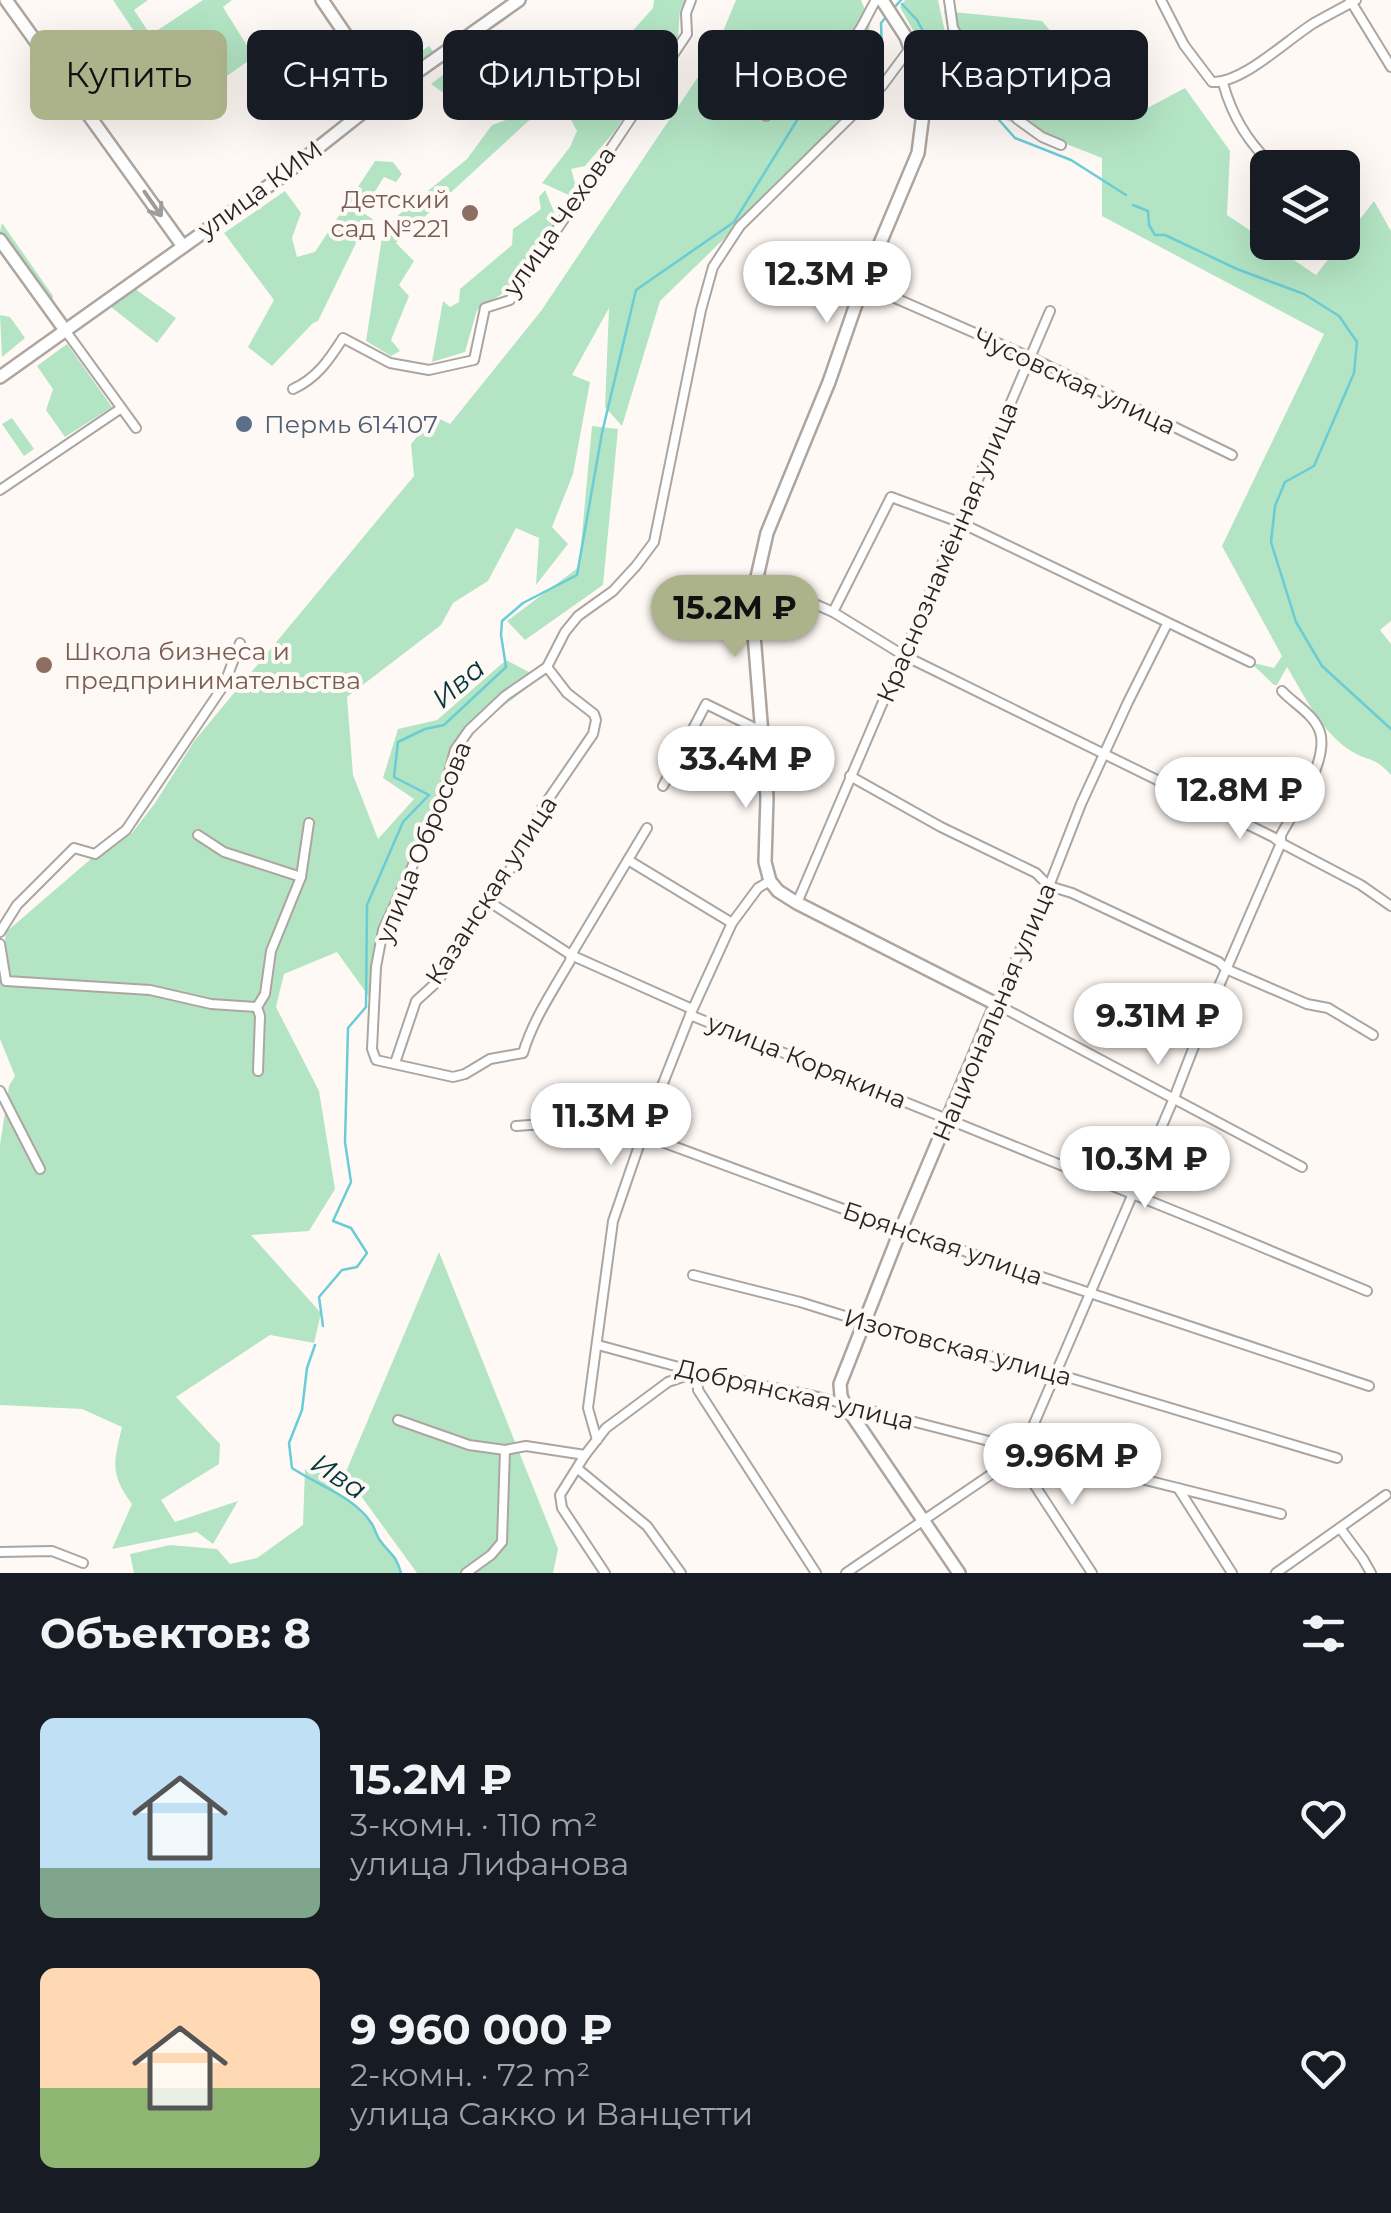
<!DOCTYPE html>
<html lang="ru">
<meta charset="utf-8">
<style>
body{margin:0;font-family:Montserrat,sans-serif;background:#20242c;color:#f1f3f6;height:100vh;display:flex;flex-direction:column;font-size:38px;white-space:nowrap}
*{box-sizing:border-box;margin:0}
p{font-size:32px;color:#9ea1a6}
.icon{flex:none;width:55px;height:55px;fill:none;stroke:currentColor;stroke-width:2;stroke-linecap:round;stroke-linejoin:round}
.map{position:relative;height:1573px;overflow:hidden}
.side{display:flex;flex-direction:column;background:#171b24;flex:1}
.side>*{flex:none}
.guide{position:absolute;left:30px;top:30px;width:1332px;height:90px;display:flex;gap:20px}
.controls{position:absolute;left:1250px;top:150px;display:grid;gap:20px}
.controls a{display:grid;place-items:center;width:110px;height:110px;border-radius:15px;background:#171b24;box-shadow:0 10px 40px #0002;font-size:50px}
.price{position:absolute;translate:-50% -85px;padding:0 22px;border-radius:35px;background:#fff;color:#222;font-size:32px;line-height:65px;filter:drop-shadow(0 2px 5px #0008)}
.price::after{content:'';position:absolute;left:50%;top:60px;width:30px;height:22px;margin-left:-15px;background:inherit;clip-path:polygon(0 0,100% 0,50% 100%)}
.price.active{background:#acb38b;color:#111}
ul{padding:0;list-style:none}
li{display:flex;align-items:center;gap:30px;height:250px;padding:0 40px}
li span{display:grid;place-items:center;flex:none;width:280px;height:200px;border-radius:15px;color:#555}
li>.icon{margin-inline-start:auto}
span .icon{width:120px;height:120px;fill:#fffc;stroke-width:1}
li b{font-size:42px}
h2{display:flex;justify-content:space-between;align-items:center;height:120px;padding:0 40px;font-size:42px}
.chip{padding:0 35px;border-radius:15px;background:#171b24;box-shadow:0 10px 40px #0002;font-size:35px;line-height:90px}
.chip.active{background:#acb38b;color:#111}
.map>svg:first-child{display:block}
.green{fill:#b3e5c4}
.lines{fill:none;stroke-linecap:round;stroke-linejoin:round}
.stream{stroke:#6accd4;stroke-width:2.5}
.street-casing{stroke:#ada59f;stroke-width:12}
.secondary-casing{stroke:#ada59f;stroke-width:16}
.street{stroke:#fff;stroke-width:8}
.secondary{stroke:#fff;stroke-width:11}
.oneway{stroke:#9e9d9c}
.education-dot{fill:#8d6e63;stroke:#fff9f6;stroke-width:4}
.service-dot{fill:#5c6f8a;stroke:#fff9f6;stroke-width:4}
.labels{text-anchor:middle;stroke-width:8;stroke-linejoin:round;paint-order:stroke}
.street-label{font-size:25px;fill:#282523;stroke:#fff9f6}
.education-label{font-size:25px;fill:#785e54;stroke:#fff9f6;text-anchor:end}
.service-label{font-size:25px;fill:#4e5e75;stroke:#fff9f6;text-anchor:start}
.water-label{font-size:28px;font-style:italic;fill:#06373b;stroke:#fff9f6}
</style>
<div class="map">
<svg width="1391" height="1573" viewBox="0 0 1391 1573">
<rect width="100%" height="100%" fill="#fff9f6"/>
<g class="green">
<polygon points="113,0 148,0 134,10 148,31 138,37"/>
<polygon points="203,0 232,0 223,7 254,57 194,99 149,36"/>
<polygon points="654,0 687,0 680,10 678,37 614,132 585,166 571,169 575,183 571,196 542,183 570,147 577,131 568,114 605,105 604,63 653,8"/>
<path d="M 736,0 L 861,0 L 870,23 L 866,52 L 876,91 L 660,301 L 622,426 L 605,407 L 609,308 L 572,375 L 590,382 L 573,474 L 552,527 L 568,544 L 536,585 L 539,538 L 516,528 L 488,581 L 453,603 L 441,625 L 347,697 L 353,775 L 378,839 L 414,799 L 383,778 L 398,729 L 437,720 L 506,660 L 540,678 L 471,731 L 436,831 L 389,926 L 375,1005 L 337,952 L 284,974 L 276,1007 L 319,1091 L 335,1189 L 309,1231 L 251,1235 L 321,1313 L 314,1343 L 270,1335 L 176,1397 L 220,1444 L 219,1464 L 161,1500 L 175,1522 L 238,1501 L 213,1544 L 197,1532 L 112,1549 L 132,1504 C 109,1473 114,1462 122,1427 L 82,1409 L 0,1405 L 0,1145 L 9,1086 L 15,1076 L 0,1039 L 0,975 L 6,932 L 92,858 L 132,833 L 155,803 L 195,740 L 414,476 L 411,444 L 434,416 L 450,424 L 541,311 L 714,53 Z"/>
<polygon points="905,0 938,0 954,74 950,85 940,89 932,84 920,43 900,7"/>
<path d="M 944,11 L 1042,21 L 1125,120 L 1185,88 L 1230,151 L 1227,215 L 1316,275 L 1374,201 L 1391,231 L 1391,621 L 1380,630 L 1391,644 L 1391,775 C 1374,756 1369,762 1351,751 C 1322,733 1304,695 1287,667 L 1277,685 L 1274,685 L 1250,662 L 1274,668 L 1282,656 L 1222,546 L 1324,334 L 1102,216 L 1102,158 L 963,103 Z"/>
<polygon points="502,29 454,100 431,84"/>
<polygon points="429,46 434,53 419,64 410,63 400,71 399,78 389,84 382,78"/>
<polygon points="564,55 581,68 560,95 543,82"/>
<polygon points="539,108 536,114 396,243 414,261 399,285 409,296 391,340 400,351 391,356 366,341 382,237 396,217 467,159 492,125"/>
<polygon points="375,161 393,162 402,174 396,182 384,177 362,212 374,220 368,238 358,239 318,321 313,323 272,366 248,347 274,300 224,233 285,191 301,213 292,238 297,257 315,252"/>
<polygon points="545,190 557,219 511,288 477,310 465,352 432,362 443,301 450,307 459,302 460,289 512,245 513,229 541,209 539,197"/>
<polygon points="2,223 53,296 52,303 0,231"/>
<polygon points="135,289 176,318 157,343 111,307"/>
<polygon points="0,315 10,317 25,338 2,357"/>
<polygon points="67,344 112,407 65,437 46,410 53,389 37,366"/>
<polygon points="12,418 34,449 24,456 2,424"/>
<polygon points="592,426 618,429 603,585 525,640 507,621 579,567"/>
<polygon points="439,1252 558,1549 553,1573 417,1573 345,1474"/>
<polygon points="305,1469 324,1473 336,1493 346,1497 371,1523 379,1539 397,1559 401,1573 134,1573 130,1554 170,1545 217,1549 230,1564 257,1558 303,1525"/>
</g>
<g class="lines">
<g class="stream">
<polyline points="902,4 917,20 941,65"/>
<polyline points="893,9 901,0"/>
<polyline points="958,84 992,112 1015,138 1071,160 1126,195"/>
<polyline points="1133,205 1148,211 1149,225 1155,235 1165,235 1237,269 1304,294 1339,316 1357,342 1354,373 1314,466 1285,482 1275,506 1271,542 1296,622 1322,666 1391,729"/>
<polyline points="323,1326 319,1297 342,1270 357,1267 367,1253 351,1228 333,1221 351,1182 345,1142 348,1028 366,1007 367,905 403,822 429,795 394,777 398,742 425,729 444,725 506,667 501,635 502,621 523,603 577,575 602,433 636,290 734,222 799,117 882,53 881,23 888,15"/>
<path d="M 315,1345 L 307,1368 L 302,1410 L 289,1443 L 292,1468 C 319,1486 354,1496 372,1524 C 373,1525 378,1538 379,1539 C 389,1554 396,1554 401,1573"/>
</g>
<defs>
<g id="street">
<polyline points="949,0 953,28 965,48 986,68 1017,119 1042,137 1061,145"/>
<path d="M 1161,0 L 1184,45 L 1212,82 C 1242,84 1288,39 1314,23 C 1328,15 1342,8 1356,0"/>
<polyline points="1350,0 1391,67"/>
<path d="M 1223,83 C 1232,116 1249,145 1276,168"/>
<path d="M 766,116 C 782,95 798,70 821,56 C 832,49 848,46 856,35 C 864,25 869,11 876,0"/>
<polyline points="1342,230 1343,231"/>
<polyline points="863,284 1032,358 1232,455"/>
<polyline points="65,330 136,428"/>
<path d="M 293,389 C 317,378 329,360 343,338 L 390,363 L 429,370 L 474,360 L 485,308 L 510,300 L 687,34 L 686,13 L 691,0"/>
<polyline points="0,490 120,409"/>
<polyline points="755,586 763,586 801,598 833,612 903,655 1273,837 1281,843 1361,885 1391,906"/>
<polyline points="833,612 891,497 959,522 1250,662"/>
<polyline points="1167,624 1128,702 1081,804 1049,886 996,1004 1302,1167"/>
<polyline points="850,776 941,827 1036,873 1049,886 1072,893 1219,962 1226,969 1307,1004 1328,1008 1373,1035"/>
<polyline points="663,786 706,704 763,732"/>
<path d="M 647,828 L 571,955 L 570,961 C 552,992 533,1020 523,1053 L 490,1059 L 465,1074 L 453,1077 L 376,1060 L 372,1049 L 376,967 L 383,930 L 430,828 L 445,787 L 455,750 L 469,730 L 505,696 L 547,667 L 565,632 L 578,616 L 613,591 L 636,566 L 654,542 L 701,310 L 713,267 L 740,226 L 882,86 L 911,47"/>
<polyline points="198,835 224,852 301,877"/>
<polyline points="628,860 732,923"/>
<polyline points="488,901 571,955 692,1009"/>
<polyline points="797,903 1050,311"/>
<polyline points="0,932 17,905 74,848 95,854 126,830 224,685 240,643"/>
<polyline points="0,944 6,981 150,990 211,1004 257,1007"/>
<polyline points="690,1015 1209,1225 1367,1291"/>
<polyline points="395,1063 416,1001 438,981 488,901 518,858 541,810 593,734 596,720 594,714 567,693 547,667"/>
<polyline points="258,1071 260,1016 257,1007 265,994 271,951 301,877 309,823"/>
<polyline points="0,1091 40,1169"/>
<polyline points="516,1126 585,1121 608,1122 892,1227 1369,1386"/>
<polyline points="693,1275 800,1302 864,1322 1057,1374 1337,1458"/>
<polyline points="598,1345 697,1372 814,1396 1012,1447 1021,1454 1034,1452 1281,1514"/>
<polyline points="697,1372 698,1390 816,1573"/>
<polyline points="398,1420 469,1445 505,1450 526,1446 585,1455"/>
<polyline points="597,1440 588,1408 613,1221 643,1134 690,1015 732,923 758,888 770,881"/>
<polyline points="1021,1454 1022,1466 1092,1573"/>
<polyline points="578,1469 647,1526 681,1573"/>
<polyline points="1178,1488 1232,1573"/>
<polyline points="1340,1528 1363,1559 1371,1573"/>
<polyline points="0,1552 52,1551 83,1563"/>
<polyline points="466,1573 491,1555 502,1542 505,1450"/>
<polyline points="605,1573 562,1508 560,1495 585,1455 606,1428 668,1382 697,1372"/>
<path d="M 846,1573 L 1021,1454 L 1174,1098 L 1203,1023 L 1281,843 L 1281,835 C 1295,809 1329,761 1320,732 C 1314,714 1294,704 1282,691"/>
<polyline points="1276,1573 1386,1495"/>
</g>
<g id="secondary">
<polyline points="6,0 182,245"/>
<polyline points="322,0 386,94"/>
<polyline points="882,0 906,37 922,80 923,114 918,153 863,284 829,382 767,533 755,586 753,622 767,797 765,862 770,881 778,891 797,903 996,1004 901,1229 840,1384 841,1396 845,1405 959,1573"/>
<polyline points="0,240 65,330"/>
<polyline points="0,377 281,177 386,94 519,0"/>
</g>
</defs>
<use href="#street" class="street-casing"/>
<use href="#secondary" class="secondary-casing"/>
<use href="#street" class="street"/>
<use href="#secondary" class="secondary"/>
</g>
<defs><path id="oneway-shaft" d="M-6 0H5M1.5-3L5.5 0L1.5 3" fill="none" stroke-width="1.6" stroke-linecap="round" stroke-linejoin="round" transform="scale(2.5)"/></defs>
<use class="oneway" href="#oneway-shaft" transform="translate(153 204) rotate(55)"/>
<g class="education-dot">
<circle cx="470" cy="213" r="10"/>
<circle cx="44" cy="665" r="10"/>
</g>
<circle class="service-dot" cx="244" cy="424" r="10"/>
<g class="labels">
<g class="street-label">
<text transform="translate(260 189) rotate(-36)" y="9">улица КИМ</text>
<text transform="translate(559 221) rotate(-55)" y="9">улица Чехова</text>
<text transform="translate(1075 381) rotate(25)" y="9">Чусовская улица</text>
<text transform="translate(947 552) rotate(-67)" y="9">Краснознамённая улица</text>
<text transform="translate(423 842) rotate(-68)" y="9">улица Обросова</text>
<text transform="translate(491 890) rotate(-57)" y="9">Казанская улица</text>
<text transform="translate(994 1012) rotate(-67)" y="9">Национальная улица</text>
<text transform="translate(807 1061) rotate(22)" y="9">улица Корякина</text>
<text transform="translate(943 1243) rotate(19)" y="9">Брянская улица</text>
<text transform="translate(958 1347) rotate(15)" y="9">Изотовская улица</text>
<text transform="translate(795 1394) rotate(13)" y="9">Добрянская улица</text>
</g>
<g class="education-label">
<text x="450" y="208">Детский<tspan x="450" dy="29">сад №221</tspan></text>
<text x="64" y="660" text-anchor="start">Школа бизнеса и<tspan x="64" dy="29">предпринимательства</tspan></text>
</g>
<g class="service-label">
<text x="264" y="433">Пермь 614107</text>
</g>
<g class="water-label">
<text transform="translate(458 683) rotate(-41)" y="10">Ива</text>
<text transform="translate(339 1476) rotate(33)" y="10">Ива</text>
</g>
</g>
</svg>
<div class="controls">
<a><svg class="icon" aria-label="layers" viewBox="0 0 24 24"><path d="M12 4l9 5-9 5-9-5zM3 14l9 5 9-5"/></svg></a>
</div>
<b class="price" style="left:827px;top:326px">12.3M ₽</b>
<b class="price active" style="left:735px;top:660px">15.2M ₽</b>
<b class="price" style="left:746px;top:811px">33.4M ₽</b>
<b class="price" style="left:1240px;top:842px">12.8M ₽</b>
<b class="price" style="left:1158px;top:1068px">9.31M ₽</b>
<b class="price" style="left:611px;top:1168px">11.3M ₽</b>
<b class="price" style="left:1145px;top:1211px">10.3M ₽</b>
<b class="price" style="left:1072px;top:1508px">9.96M ₽</b>
<div class="guide">
<a class="chip active">Купить</a>
<a class="chip">Снять</a>
<a class="chip">Фильтры</a>
<a class="chip">Новое</a>
<a class="chip">Квартира</a>
</div>
</div>
<section class="side">
<h2>Объектов: 8<svg class="icon" aria-label="filters" viewBox="0 0 24 24"><path d="M4 7h16M4 17h16"/><circle cx="9" cy="7" r="2"/><circle cx="15" cy="17" r="2"/></svg></h2>
<ul>
<li><span style="background:linear-gradient(#bfe0f5 75%,#7fa58c 0)"><svg class="icon" aria-label="home" viewBox="0 0 24 24"><path d="M3 11l9-7 9 7M6 9v11h12V9"/></svg></span><div><b>15.2M ₽</b><p>3-комн. · 110 m²</p><p>улица Лифанова</p></div><svg class="icon" aria-label="heart" viewBox="0 0 24 24"><path d="M12 20l-8-8c-3-5 5-10 8-4 3-6 11-1 8 4z"/></svg></li>
<li><span style="background:linear-gradient(#ffd9b3 60%,#8fb573 0)"><svg class="icon" aria-label="home" viewBox="0 0 24 24"><path d="M3 11l9-7 9 7M6 9v11h12V9"/></svg></span><div><b>9 960 000 ₽</b><p>2-комн. · 72 m²</p><p>улица Сакко и Ванцетти</p></div><svg class="icon" aria-label="heart" viewBox="0 0 24 24"><path d="M12 20l-8-8c-3-5 5-10 8-4 3-6 11-1 8 4z"/></svg></li>
</ul>
</section>
